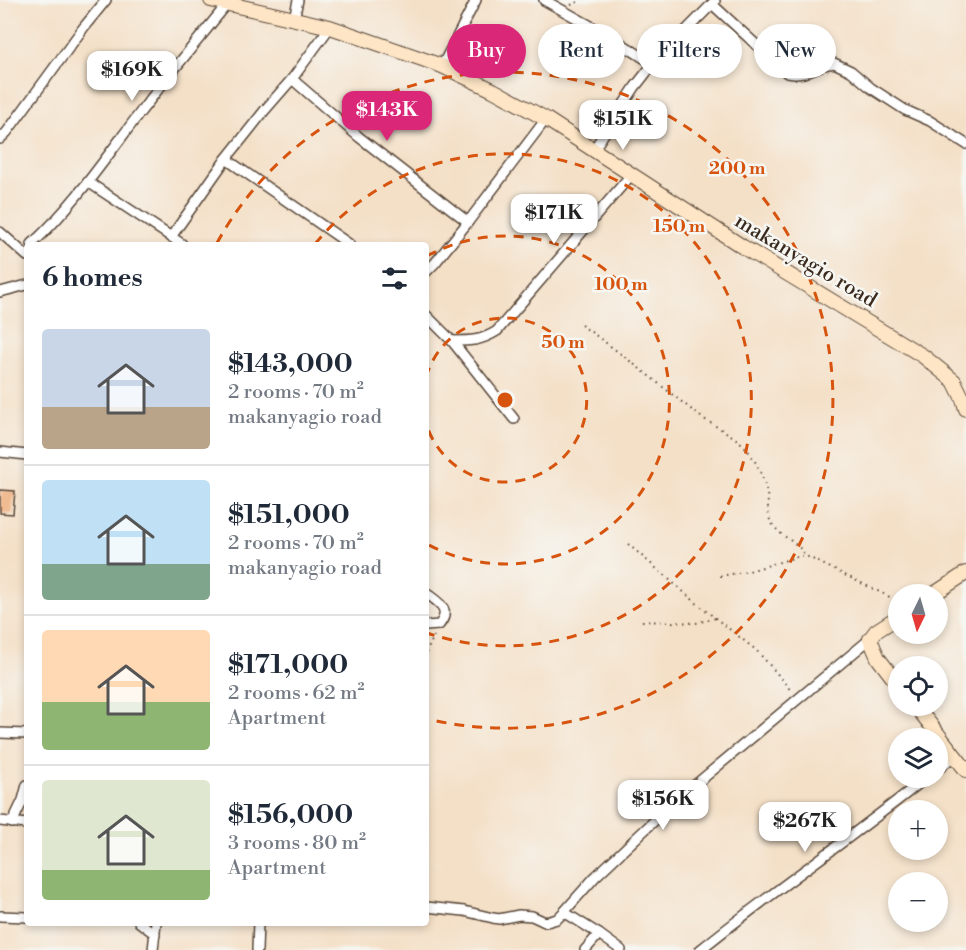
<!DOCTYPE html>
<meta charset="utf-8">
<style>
body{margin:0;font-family:"Libre Bodoni",serif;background:#f6f6f7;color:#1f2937;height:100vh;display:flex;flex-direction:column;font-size:22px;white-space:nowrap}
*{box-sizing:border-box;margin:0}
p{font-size:20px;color:#747a83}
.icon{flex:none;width:33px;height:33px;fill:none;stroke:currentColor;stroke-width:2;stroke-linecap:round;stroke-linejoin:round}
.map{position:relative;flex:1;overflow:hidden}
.drawer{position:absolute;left:24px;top:242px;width:405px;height:684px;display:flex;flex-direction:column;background:#fff;border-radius:6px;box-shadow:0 3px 9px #0003}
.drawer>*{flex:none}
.banner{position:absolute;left:447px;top:24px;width:429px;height:54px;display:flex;gap:12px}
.needle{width:39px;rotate:185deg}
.tools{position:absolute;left:888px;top:584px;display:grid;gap:12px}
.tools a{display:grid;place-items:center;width:60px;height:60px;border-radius:50%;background:#fff;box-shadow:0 3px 9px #0003;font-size:30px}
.price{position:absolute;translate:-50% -51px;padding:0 14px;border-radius:12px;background:#fff;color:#222;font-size:20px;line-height:39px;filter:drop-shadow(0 2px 3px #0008)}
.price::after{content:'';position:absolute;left:50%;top:36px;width:18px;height:14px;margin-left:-9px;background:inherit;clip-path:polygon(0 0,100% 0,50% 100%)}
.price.on{background:#db2777;color:#fff}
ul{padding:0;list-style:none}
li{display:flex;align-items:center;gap:18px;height:150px;padding:0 18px}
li+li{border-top:2px solid #e0e1e3}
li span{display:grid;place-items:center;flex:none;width:168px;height:120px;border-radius:6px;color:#555}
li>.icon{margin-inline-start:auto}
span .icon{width:72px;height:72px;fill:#fffc;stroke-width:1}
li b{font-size:26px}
h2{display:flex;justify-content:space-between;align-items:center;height:72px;padding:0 18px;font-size:26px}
.pill{padding:0 21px;border-radius:27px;background:#fff;box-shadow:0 3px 9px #0003;font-size:21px;line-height:54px}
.pill.on{background:#db2777;color:#fff}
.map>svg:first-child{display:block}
.building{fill:#efa973}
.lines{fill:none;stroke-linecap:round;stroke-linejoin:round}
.street-casing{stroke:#574537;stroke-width:12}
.secondary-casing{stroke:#574537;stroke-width:16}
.path{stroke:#574537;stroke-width:2;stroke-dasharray:1.5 4.5;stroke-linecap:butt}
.street{stroke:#fff;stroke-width:9}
.secondary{stroke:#fde5c5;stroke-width:14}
.ring{fill:none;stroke:#d7540e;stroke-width:3;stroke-dasharray:10 8}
.labels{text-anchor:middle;stroke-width:5;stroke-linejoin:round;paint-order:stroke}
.street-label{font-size:21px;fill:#3b2a1e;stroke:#f6f6f2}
.centre{fill:#d7540e;stroke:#f6f6f2;stroke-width:3}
.ring-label{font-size:18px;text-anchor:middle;font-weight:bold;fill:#d7540e;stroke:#f6f6f2;stroke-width:5;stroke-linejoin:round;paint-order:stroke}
</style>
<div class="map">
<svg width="966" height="950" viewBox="0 0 966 950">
<rect width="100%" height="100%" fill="#f6f6f2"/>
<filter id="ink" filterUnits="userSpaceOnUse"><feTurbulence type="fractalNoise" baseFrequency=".0167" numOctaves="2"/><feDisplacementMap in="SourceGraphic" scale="12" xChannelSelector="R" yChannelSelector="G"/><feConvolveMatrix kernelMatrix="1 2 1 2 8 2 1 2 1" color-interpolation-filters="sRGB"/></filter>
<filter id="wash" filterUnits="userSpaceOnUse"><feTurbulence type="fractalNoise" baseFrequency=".008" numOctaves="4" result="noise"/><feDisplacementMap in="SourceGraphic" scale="24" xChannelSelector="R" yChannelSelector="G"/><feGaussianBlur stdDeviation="1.35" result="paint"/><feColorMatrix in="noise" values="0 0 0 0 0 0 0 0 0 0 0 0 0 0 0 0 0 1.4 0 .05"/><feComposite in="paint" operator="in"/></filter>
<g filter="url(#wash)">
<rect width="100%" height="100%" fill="#f4e0c7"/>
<g id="blocks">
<polygon class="building" points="0,490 15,491 13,514 0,513"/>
</g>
</g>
<g filter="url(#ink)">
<use href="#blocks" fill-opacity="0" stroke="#574537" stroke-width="1.5"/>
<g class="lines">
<defs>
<g id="street">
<polyline points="544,0 616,40 653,64"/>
<polyline points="712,4 787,73 795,74 804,73 823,65 834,63 851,71 871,88 905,110 930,121 966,144"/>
<polyline points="294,19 298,0"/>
<polyline points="442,66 476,0"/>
<polyline points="292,79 359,137 468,222"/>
<polyline points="0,139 7,132 84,27 106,0"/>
<polyline points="594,149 635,87 653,64 715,1"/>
<polyline points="226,159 349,244"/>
<polyline points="88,182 182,244"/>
<polyline points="0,232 27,256"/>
<polyline points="171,237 226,159 265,110 292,79 330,27"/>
<path d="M 32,244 C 73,206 105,159 139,114 C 168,76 198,40 228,3"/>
<polyline points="426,272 435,263 468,222 546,119"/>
<polyline points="0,292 27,285"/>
<polyline points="426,315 452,341 514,419"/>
<path d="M 452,341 C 471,341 481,341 497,331 L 631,175"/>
<polyline points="0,452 27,455"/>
<path d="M 426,593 C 439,603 452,609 439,625 L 426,626"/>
<polyline points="0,733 27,734"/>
<polyline points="938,769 955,755"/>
<polyline points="0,821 27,824"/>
<polyline points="12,823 23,800 27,785"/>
<polyline points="426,907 464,911 493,918 499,919 519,915 532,916 545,922 550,921 557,919 564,912 595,877 671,805 870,639"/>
<polyline points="564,912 599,934 621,950"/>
<polyline points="0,916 27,917"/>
<polyline points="139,922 155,934"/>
<polyline points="153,950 156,922"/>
<polyline points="257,950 258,922"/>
<polyline points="585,950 599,934"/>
<path d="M 700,950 C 774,890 853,837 927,777"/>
</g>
<g id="secondary">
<polyline points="211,0 330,27 382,45 442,66 493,90 546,119 743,247 923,356 954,381 963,399 966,409"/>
<polyline points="934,594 966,573"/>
<polyline points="898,617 876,631 870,639 878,658 898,684"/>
<polyline points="915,705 966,770"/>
</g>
</defs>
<use href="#street" class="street-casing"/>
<use href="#secondary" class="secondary-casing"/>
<g class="path">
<polyline points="571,5 582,0"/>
<path d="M 581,325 C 623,354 661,386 701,417 C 717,428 738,436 749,452 C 758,465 764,478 767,494 C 769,504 766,517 773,525 C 782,538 798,542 806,556"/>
<polyline points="27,475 27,501"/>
<polyline points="628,544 700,606 756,650 775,671 792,692"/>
<polyline points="720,576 749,571 800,556 806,556 898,601"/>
<polyline points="642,621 696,623 716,618"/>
<polyline points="426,653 434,636"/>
</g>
<use href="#street" class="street"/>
<use href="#secondary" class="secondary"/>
</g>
</g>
<g class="ring">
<path d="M426 377A82 82 0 1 1 426 423"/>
<path d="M427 256A164 164 0 1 1 427 544"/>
<path d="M315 244A246 246 0 1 1 427 633"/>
<path d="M217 243A328 328 0 1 1 428 719"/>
</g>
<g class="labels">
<g class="street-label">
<text transform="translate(806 260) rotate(31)" y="7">makanyagio road</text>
</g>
</g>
<circle cx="505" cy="400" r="9" class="centre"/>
<g class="ring-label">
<text x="737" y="174">200 m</text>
<text x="679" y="232">150 m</text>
<text x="621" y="290">100 m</text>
<text x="563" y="348">50 m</text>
</g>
</svg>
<div class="tools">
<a><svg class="needle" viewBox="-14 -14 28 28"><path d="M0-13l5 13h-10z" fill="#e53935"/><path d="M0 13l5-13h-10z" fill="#747a83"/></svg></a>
<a><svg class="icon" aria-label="locate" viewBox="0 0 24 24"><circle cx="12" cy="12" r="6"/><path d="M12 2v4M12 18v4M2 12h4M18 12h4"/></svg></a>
<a><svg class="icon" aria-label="layers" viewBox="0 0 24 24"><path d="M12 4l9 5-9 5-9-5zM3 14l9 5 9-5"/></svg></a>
<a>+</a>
<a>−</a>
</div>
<b class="price" style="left:132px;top:102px">$169K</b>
<b class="price on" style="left:387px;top:142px">$143K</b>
<b class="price" style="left:623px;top:151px">$151K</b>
<b class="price" style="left:554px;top:245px">$171K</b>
<b class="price" style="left:663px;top:831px">$156K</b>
<b class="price" style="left:805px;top:853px">$267K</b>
<div class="banner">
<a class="pill on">Buy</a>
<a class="pill">Rent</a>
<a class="pill">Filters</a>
<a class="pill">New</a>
</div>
<section class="drawer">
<h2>6 homes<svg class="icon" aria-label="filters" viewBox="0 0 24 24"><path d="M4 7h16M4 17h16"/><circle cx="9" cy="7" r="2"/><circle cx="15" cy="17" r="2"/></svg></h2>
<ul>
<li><span style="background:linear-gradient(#c9d6e8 65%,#b9a48a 0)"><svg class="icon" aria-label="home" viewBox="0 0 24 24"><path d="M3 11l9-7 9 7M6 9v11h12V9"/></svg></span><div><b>$143,000</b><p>2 rooms · 70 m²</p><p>makanyagio road</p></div></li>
<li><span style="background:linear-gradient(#bfe0f5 70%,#7fa58c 0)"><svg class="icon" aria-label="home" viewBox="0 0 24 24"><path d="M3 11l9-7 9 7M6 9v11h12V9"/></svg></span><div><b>$151,000</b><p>2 rooms · 70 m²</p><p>makanyagio road</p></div></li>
<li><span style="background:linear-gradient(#ffd9b3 60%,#8fb573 0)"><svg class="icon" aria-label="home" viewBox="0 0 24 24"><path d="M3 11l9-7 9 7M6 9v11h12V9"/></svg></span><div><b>$171,000</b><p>2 rooms · 62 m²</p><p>Apartment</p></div></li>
<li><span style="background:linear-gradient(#dfe7d0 75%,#8fb573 0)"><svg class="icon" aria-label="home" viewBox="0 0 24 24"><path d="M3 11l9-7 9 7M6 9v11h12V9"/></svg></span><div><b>$156,000</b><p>3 rooms · 80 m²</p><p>Apartment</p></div></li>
</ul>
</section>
</div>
